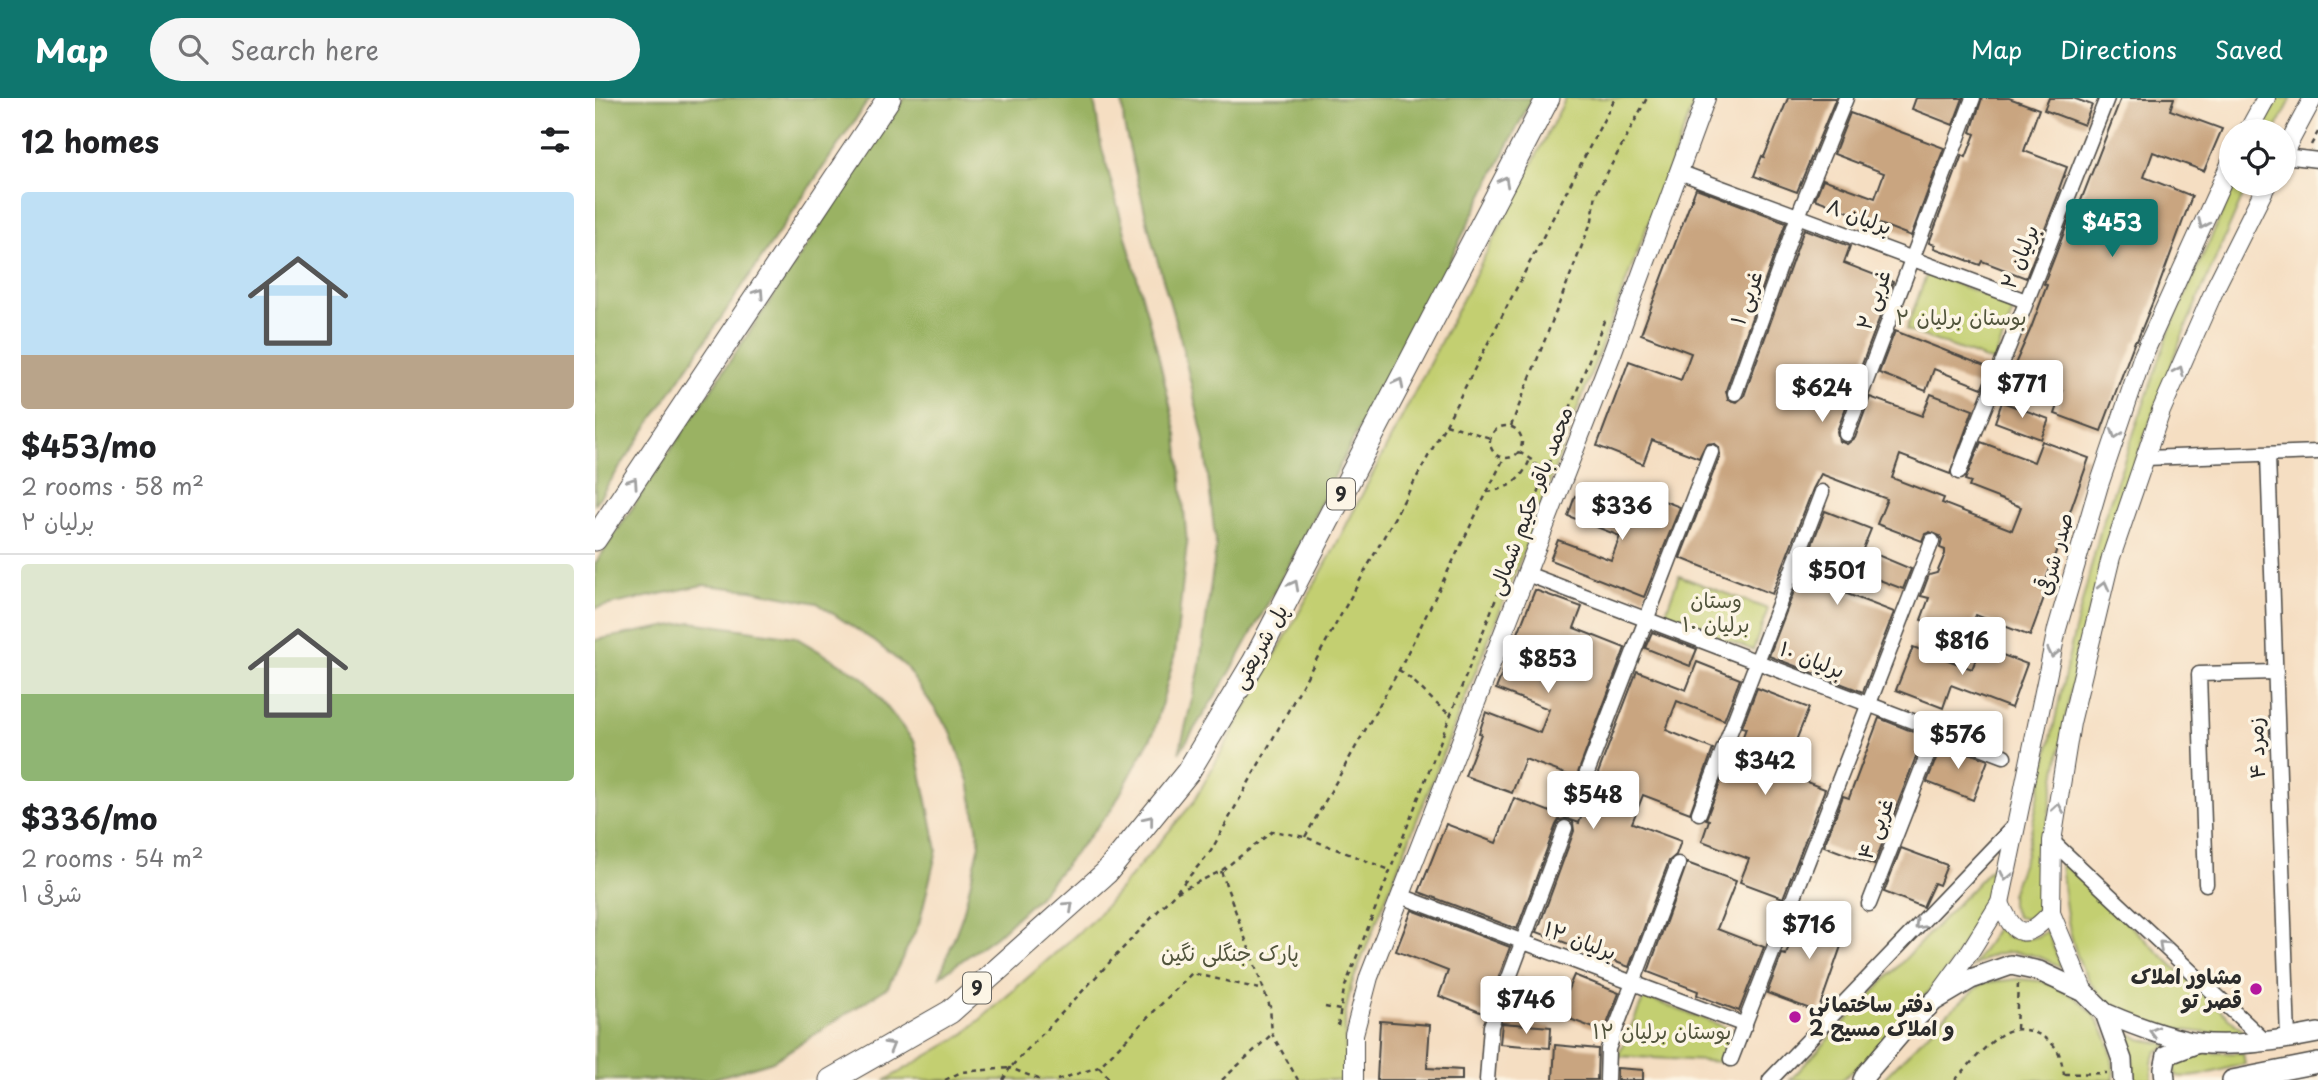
<!DOCTYPE html>
<meta charset="utf-8">
<style>
body{margin:0;font-family:"Playpen Sans","Playpen Sans Arabic",sans-serif;background:#f6f6f6;color:#202124;height:100vh;display:flex;flex-direction:column;font-size:26px;white-space:nowrap}
*{box-sizing:border-box;margin:0}
p{font-size:23px;color:#757577}
.icon{flex:none;width:38px;height:38px;fill:none;stroke:currentColor;stroke-width:2;stroke-linecap:round;stroke-linejoin:round}
.map{position:relative;flex:1;overflow:hidden}
.drawer{display:flex;flex-direction:column;background:#fff;width:595px}
.drawer>*{flex:none}
.tools{position:absolute;left:1624px;top:21px;display:grid;gap:14px}
.tools a{display:grid;place-items:center;width:77px;height:77px;border-radius:50%;background:#fff;box-shadow:0 2px 5px #0004;font-size:35px}
.price{position:absolute;translate:-50% -60px;padding:0 16px;border-radius:7px;background:#fff;color:#222;font-size:23px;line-height:46px;filter:drop-shadow(0 2px 4px #0008)}
.price::after{content:'';position:absolute;left:50%;top:42px;width:21px;height:16px;margin-left:-10px;background:inherit;clip-path:polygon(0 0,100% 0,50% 100%)}
.price.on{background:#0f766e;color:#fff}
ul{padding:0;list-style:none}
li{display:grid;align-content:center;gap:14px;height:371px;padding:0 21px}
li+li{border-top:2px solid #e0e0e0}
li span{display:grid;place-items:center;height:217px;border-radius:7px;color:#555}
li>.icon{margin-inline-start:auto}
span .icon{width:126px;height:126px;fill:#fffc;stroke-width:1}
li b{font-size:30px}
h2{display:flex;justify-content:space-between;align-items:center;height:84px;padding:0 21px;font-size:30px}
header{display:flex;align-items:center;gap:42px;box-sizing:border-box;height:98px;padding:0 35px;background:#0f766e;color:#fff}
header strong{font-size:33px}
nav{display:flex;gap:38px;margin-inline-start:auto;font-size:24px}
.search{width:490px;height:63px;background:#f6f6f6;display:flex;align-items:center;gap:18px;box-sizing:border-box;padding:0 24px;border-radius:38px;color:#757577;font-size:26px}
main{display:flex;flex:1;min-height:0}
.map>svg:first-child{display:block}
.green{fill:#c3cf71;stroke:#777d4e;stroke-width:2}
.forest{fill:#9ab263;stroke:#626e47;stroke-width:2}
.building{fill:#c9a580}
.lines{fill:none;stroke-linecap:round;stroke-linejoin:round}
.minor-casing{stroke:#494642;stroke-width:17}
.tertiary-casing{stroke:#494642;stroke-width:20}
.secondary-casing{stroke:#494642;stroke-width:22}
.primary-casing{stroke:#494642;stroke-width:25}
.path{stroke:#494642;stroke-width:2.5;stroke-dasharray:5 5;stroke-linecap:butt}
.minor{stroke:#fff;stroke-width:14}
.tertiary{stroke:#fff;stroke-width:18}
.secondary{stroke:#fff;stroke-width:19}
.primary{stroke:#fff;stroke-width:23}
.oneway{stroke:#a0a0a0}
.poi-dot{fill:#b5179e;stroke:#fcf5e5;stroke-width:2.5}
.labels{text-anchor:middle;stroke-width:7;stroke-linejoin:round;paint-order:stroke}
.shield{fill:#fcf5e5;stroke:#6a6863;stroke-width:2}
.shield-label{font-size:19px;font-weight:bold;fill:#2b2b2b}
.street-label{font-size:21px;fill:#2b2b2b;stroke:#fcf5e5}
.park-label{font-size:21px;fill:#51543c;stroke:#fcf5e5}
.poi-label{font-size:21px;font-weight:bold;fill:#2b2b2b;stroke:#fcf5e5;text-anchor:end}
</style>
<header>
<strong>Map</strong>
<div class="search"><svg class="icon" aria-label="search" viewBox="0 0 24 24"><circle cx="10" cy="10" r="6"/><path d="M15 15l6 6"/></svg>Search here</div>
<nav><a>Map</a><a>Directions</a><a>Saved</a></nav>
</header>
<main>
<section class="drawer">
<h2>12 homes<svg class="icon" aria-label="filters" viewBox="0 0 24 24"><path d="M4 7h16M4 17h16"/><circle cx="9" cy="7" r="2"/><circle cx="15" cy="17" r="2"/></svg></h2>
<ul>
<li><span style="background:linear-gradient(#bfe0f5 75%,#b9a48a 0)"><svg class="icon" aria-label="home" viewBox="0 0 24 24"><path d="M3 11l9-7 9 7M6 9v11h12V9"/></svg></span><div><b>$453/mo</b><p>2 rooms · 58 m²</p><p>برلیان ۲</p></div></li>
<li><span style="background:linear-gradient(#dfe7d0 60%,#8fb573 0)"><svg class="icon" aria-label="home" viewBox="0 0 24 24"><path d="M3 11l9-7 9 7M6 9v11h12V9"/></svg></span><div><b>$336/mo</b><p>2 rooms · 54 m²</p><p>۱ شرقی</p></div></li>
</ul>
</section>
<div class="map">
<svg width="1723" height="982" viewBox="0 0 1723 982">
<rect width="100%" height="100%" fill="#fcf5e5"/>
<filter id="ink" filterUnits="userSpaceOnUse"><feTurbulence type="fractalNoise" baseFrequency=".0143" numOctaves="2"/><feDisplacementMap in="SourceGraphic" scale="14" xChannelSelector="R" yChannelSelector="G"/><feConvolveMatrix kernelMatrix="1 2 1 2 8 2 1 2 1" color-interpolation-filters="sRGB"/></filter>
<filter id="wash" filterUnits="userSpaceOnUse"><feTurbulence type="fractalNoise" baseFrequency=".00686" numOctaves="4" result="noise"/><feDisplacementMap in="SourceGraphic" scale="28" xChannelSelector="R" yChannelSelector="G"/><feGaussianBlur stdDeviation="1.57" result="paint"/><feColorMatrix in="noise" values="0 0 0 0 0 0 0 0 0 0 0 0 0 0 0 0 0 1.4 0 .05"/><feComposite in="paint" operator="in"/></filter>
<g filter="url(#wash)">
<rect width="100%" height="100%" fill="#f5dec2"/>
<g class="green">
<polygon points="971,0 1101,0 927,457 756,888 750,919 751,982 291,982 368,937 501,819 598,705 737,455"/>
<polygon points="1683,0 1697,0 1680,33 1666,33"/>
<polygon points="1640,86 1653,86 1589,233 1536,375 1495,510 1473,606 1448,748 1446,800 1441,816 1431,821 1422,819 1416,807 1416,796 1431,756 1476,548 1507,426 1575,231"/>
<polygon points="1332,175 1420,208 1399,264 1311,232"/>
<polygon points="1084,478 1173,511 1158,552 1069,519"/>
<polygon points="1404,762 1393,806 1353,871 1279,955 1247,982 1195,982"/>
<path d="M 1466,763 L 1652,937 C 1603,936 1537,931 1501,892 C 1474,861 1469,802 1466,763 Z"/>
<path d="M 1404,827 L 1410,838 C 1426,842 1438,843 1452,833 L 1467,870 C 1447,858 1419,848 1396,858 C 1390,860 1383,866 1377,869 Z"/>
<path d="M 1423,881 C 1432,882 1441,882 1450,884 C 1456,886 1463,890 1469,893 C 1504,911 1519,944 1519,982 L 1287,982 L 1356,912 L 1388,885 Z"/>
<polygon points="1049,899 1141,933 1128,964 1023,958"/>
<polygon points="1530,932 1545,941 1575,947 1561,954 1557,965 1557,982 1539,982 1537,955"/>
<path d="M 1596,955 L 1648,955 L 1650,966 C 1629,970 1602,982 1582,978 L 1579,972 L 1583,958 Z"/>
</g>
<g class="forest">
<polygon points="0,0 275,0 0,406"/>
<polygon points="310,0 499,0 506,47 563,256 582,337 592,445 580,556 559,634 517,711 443,799 401,838 345,878 368,816 385,746 374,683 356,634 310,568 279,543 222,505 156,492 108,487 0,510 0,466"/>
<polygon points="527,0 937,0 850,172 772,315 697,461 636,573 584,655 604,573 621,449 609,342 586,243 558,147 529,27"/>
<polygon points="96,524 200,539 269,580 320,645 342,752 324,826 293,889 178,963 114,982 0,982 0,542"/>
</g>
<g id="blocks">
<g class="building">
<polygon points="1193,0 1241,0 1202,94 1159,78 1167,58 1169,59"/>
<polygon points="1321,0 1368,0 1358,27 1317,11"/>
<polygon points="1387,0 1414,0 1444,11 1429,53 1472,69 1464,91 1465,92 1431,180 1387,163 1385,167 1339,150 1340,147 1334,145 1367,57 1371,59 1380,36 1376,34"/>
<polygon points="1454,0 1478,0 1497,7 1489,27 1449,12"/>
<polygon points="1526,0 1579,0 1575,12 1627,31 1609,73 1558,54 1549,79 1597,98 1559,201 1542,243 1540,243 1506,333 1460,316 1468,293 1417,273 1436,230 1452,187 1449,186 1481,104 1485,105"/>
<polygon points="1255,15 1349,50 1316,138 1220,101 1228,81 1280,100 1289,75 1239,56"/>
<polygon points="1101,90 1191,124 1131,292 1133,302 1142,304 1149,298 1209,131 1255,148 1249,165 1298,184 1242,333 1244,343 1252,346 1260,340 1275,299 1327,318 1336,296 1378,312 1355,376 1305,357 1297,380 1349,400 1347,405 1417,432 1426,409 1374,389 1376,384 1370,382 1386,344 1439,364 1447,343 1494,360 1447,493 1451,494 1435,538 1381,517 1372,540 1326,522 1334,500 1326,498 1334,477 1342,475 1350,456 1350,452 1345,450 1347,442 1345,438 1335,434 1330,436 1327,443 1282,426 1292,401 1226,376 1218,391 1177,496 1085,460 1125,357 1124,349 1119,345 1111,346 1104,360 1057,342 1048,366 1002,348 1034,263 1086,282 1096,255 1046,236"/>
<polygon points="1300,233 1395,270 1387,290 1339,271 1331,293 1284,275"/>
<polygon points="1407,304 1454,321 1446,341 1400,324"/>
<polygon points="1043,393 1085,409 1049,499 955,462 963,442 1016,462 1025,438 973,418 980,398 1033,418"/>
<polygon points="1230,413 1276,431 1268,451 1316,471 1308,491 1261,473 1252,496 1299,514 1268,594 1174,558"/>
<polygon points="940,492 987,509 979,530 1030,550 981,680 930,661 917,695 870,678 886,636 884,635 891,614 945,635 954,611 901,591"/>
<polygon points="1057,534 1102,551 1095,568 1050,550"/>
<polygon points="1318,549 1377,571 1386,549 1432,566 1416,610 1356,587 1348,610 1301,592"/>
<polygon points="1102,564 1145,581 1129,622 1082,603 1071,632 1118,651 1095,715 1048,697 1037,725 1086,743 1081,757 1074,763 1034,869 942,834 979,733 978,724 973,721 964,722 961,727 922,831 824,794 851,726 901,745 919,700 984,725 1042,573 1091,592"/>
<polygon points="1162,590 1214,610 1188,675 1230,691 1188,800 1145,784 1154,761 1107,743 1114,722 1111,721 1136,657 1142,655 1151,630 1147,629"/>
<polygon points="1284,620 1329,638 1279,767 1229,748 1248,698 1254,700"/>
<polygon points="1347,645 1393,662 1378,702 1332,684"/>
<polygon points="1306,750 1352,767 1344,787 1339,785 1328,809 1289,794"/>
<polygon points="1092,765 1141,783 1122,831 1169,849 1144,913 1102,897 1103,893 1053,874"/>
<polygon points="1206,811 1253,828 1223,914 1172,895 1187,856 1191,857"/>
<polygon points="817,812 915,849 890,916 844,898 853,873 801,853"/>
<polygon points="979,877 1024,895 1009,934 917,899 925,879 971,896"/>
<polygon points="785,923 835,927 832,970 867,972 867,982 782,982"/>
<polygon points="907,925 956,929 955,950 905,946"/>
<polygon points="960,947 1003,951 1002,982 958,982"/>
<polygon points="1022,970 1048,972 1048,982 1022,982"/>
</g>
</g>
</g>
<g filter="url(#ink)">
<use href="#blocks" fill-opacity="0" stroke="#494642" stroke-width="2"/>
<g class="lines">
<defs>
<g id="minor">
<polyline points="1689,58 1723,62"/>
<polyline points="1084,74 1431,203"/>
<polyline points="1140,295 1203,118 1251,0"/>
<polyline points="1251,336 1378,0"/>
<polyline points="1673,357 1693,941"/>
<polyline points="1550,360 1723,354"/>
<polyline points="1364,374 1512,0"/>
<polyline points="932,476 1409,658"/>
<polyline points="990,680 1116,354"/>
<polyline points="1104,715 1227,394"/>
<polyline points="1457,743 1671,944"/>
<polyline points="1611,786 1604,576 1681,574"/>
<polyline points="806,798 1150,927"/>
<polyline points="1274,806 1342,632"/>
<polyline points="1136,961 1337,443"/>
<polyline points="892,982 896,928 970,730"/>
<polyline points="1012,982 1013,951 1083,766"/>
<polyline points="1175,982 1421,726"/>
</g>
<g id="tertiary">
<polyline points="1653,33 1671,0"/>
<polyline points="1689,54 1718,0"/>
<path d="M 1405,805 C 1420,839 1430,843 1456,815"/>
<polyline points="1489,894 1456,815 1457,743 1476,625 1516,459 1566,313 1622,186 1672,86"/>
<polyline points="1340,902 1374,855 1405,805 1462,531 1504,387 1547,260 1636,64"/>
<polyline points="759,982 759,936 774,879 1018,253 1111,0"/>
</g>
<g id="secondary">
<path d="M 1510,915 C 1540,928 1571,940 1603,945 C 1639,949 1688,942 1723,935"/>
<polyline points="1268,982 1271,976 1306,935 1339,903 1376,881 1416,867 1444,873 1489,894 1510,915 1527,962 1528,982"/>
<polyline points="1570,982 1569,971 1572,957 1603,945"/>
<polyline points="1637,982 1723,965"/>
</g>
<g id="primary">
<polyline points="0,441 294,0"/>
<polyline points="236,982 355,914 511,775 593,674 659,564 953,0"/>
</g>
</defs>
<use href="#minor" class="minor-casing"/>
<use href="#tertiary" class="tertiary-casing"/>
<use href="#secondary" class="secondary-casing"/>
<use href="#primary" class="primary-casing"/>
<g class="path">
<polyline points="1716,47 1723,34"/>
<polyline points="851,326 895,340"/>
<circle cx="911" cy="344" r="16"/>
<polyline points="916,328 997,122 1001,96 1052,0"/>
<polyline points="924,354 940,364 941,375 948,380"/>
<path d="M 892,394 C 914,391 927,382 935,361"/>
<path d="M 804,572 C 824,585 836,604 856,617"/>
<polyline points="710,739 804,572 909,360"/>
<polyline points="626,773 675,909 677,936 703,982"/>
<polyline points="582,794 626,773 678,733 710,739 795,772"/>
<polyline points="730,909 745,912"/>
<polyline points="743,928 749,891 1011,218"/>
<polyline points="1421,931 1423,886"/>
<polyline points="504,969 515,982"/>
<polyline points="1469,976 1512,975"/>
<polyline points="350,982 366,974 415,970 580,795 616,753 851,326 1020,0"/>
<polyline points="408,982 415,970 446,982"/>
<polyline points="462,982 504,969 597,875 669,892"/>
<polyline points="627,982 677,936"/>
<path d="M 1360,982 C 1375,967 1390,947 1407,936 C 1424,925 1449,935 1461,950 C 1466,957 1467,968 1469,976 L 1467,982"/>
</g>
<use href="#minor" class="minor"/>
<use href="#tertiary" class="tertiary"/>
<use href="#secondary" class="secondary"/>
<use href="#primary" class="primary"/>
</g>
<defs><path id="oneway-chevron" d="M-2-3.5L2.5 0L-2 3.5" fill="none" stroke-width="1.6" stroke-linecap="round" stroke-linejoin="round" transform="scale(1.75)"/></defs>
<g class="oneway">
<use href="#oneway-chevron" transform="translate(909 83) rotate(-62)"/>
<use href="#oneway-chevron" transform="translate(1608 126) rotate(114)"/>
<use href="#oneway-chevron" transform="translate(164 195) rotate(-56)"/>
<use href="#oneway-chevron" transform="translate(1584 273) rotate(-66)"/>
<use href="#oneway-chevron" transform="translate(804 285) rotate(-62)"/>
<use href="#oneway-chevron" transform="translate(1521 336) rotate(109)"/>
<use href="#oneway-chevron" transform="translate(38 384) rotate(-56)"/>
<use href="#oneway-chevron" transform="translate(699 487) rotate(-62)"/>
<use href="#oneway-chevron" transform="translate(1509 488) rotate(-76)"/>
<use href="#oneway-chevron" transform="translate(1458 555) rotate(102)"/>
<use href="#oneway-chevron" transform="translate(1463 710) rotate(-81)"/>
<use href="#oneway-chevron" transform="translate(554 722) rotate(-51)"/>
<use href="#oneway-chevron" transform="translate(1411 778) rotate(102)"/>
<use href="#oneway-chevron" transform="translate(474 808) rotate(-42)"/>
<use href="#oneway-chevron" transform="translate(1324 827) rotate(134)"/>
<use href="#oneway-chevron" transform="translate(1568 847) rotate(-137)"/>
<use href="#oneway-chevron" transform="translate(1559 934) rotate(-166)"/>
<use href="#oneway-chevron" transform="translate(295 948) rotate(-30)"/>
</g>
</g>
<g class="poi-dot">
<circle cx="1661" cy="891" r="7"/>
<circle cx="1200" cy="919" r="7"/>
</g>
<g class="labels">
<g class="shield">
<rect x="732" y="380.5" width="28" height="31" rx="5"/>
<rect x="368" y="874.5" width="28" height="31" rx="5"/>
</g>
<g class="shield-label">
<text x="746" y="403">9</text>
<text x="382" y="897">9</text>
</g>
<g class="street-label">
<text transform="translate(1264 119) rotate(20)" y="7">برلیان ۸</text>
<text transform="translate(1425 159) rotate(-68)" y="7">برلیان ۲</text>
<text transform="translate(1152 200) rotate(-70)" y="7">۱ غربی</text>
<text transform="translate(1279 202) rotate(-70)" y="7">۲ غربی</text>
<text transform="translate(936 403) rotate(-69)" y="7">محمد باقر حکیم شمالی</text>
<text transform="translate(1460 456) rotate(-74)" y="7">صدر شرقی</text>
<text transform="translate(665 549) rotate(-61)" y="7">پل شریعتی</text>
<text transform="translate(1217 562) rotate(21)" y="7">برلیان ۱۰</text>
<text transform="translate(1662 650) rotate(-92)" y="7">زمرد ۴</text>
<text transform="translate(1281 731) rotate(-69)" y="7">۴ غربی</text>
<text transform="translate(985 843) rotate(20)" y="7">برلیان ۱۲</text>
</g>
<g class="park-label">
<text x="1366" y="227">بوستان برلیان ۲</text>
<text x="1121" y="510">وستان<tspan x="1121" dy="24">برلیان ۱۰</tspan></text>
<text x="635" y="863">پارک جنگلی نگین</text>
<text x="1067" y="941">بوستان برلیان ۱۲</text>
</g>
<g class="poi-label">
<text x="1647" y="886">مشاور املاک<tspan x="1647" dy="24">قصر تو</tspan></text>
<text x="1214" y="914" text-anchor="start">دفتر ساختمانی<tspan x="1214" dy="24">و املاک مسیح 2</tspan></text>
</g>
</g>
</svg>
<div class="tools">
<a><svg class="icon" aria-label="locate" viewBox="0 0 24 24"><circle cx="12" cy="12" r="6"/><path d="M12 2v4M12 18v4M2 12h4M18 12h4"/></svg></a>
</div>
<b class="price on" style="left:1517px;top:161px">$453</b>
<b class="price" style="left:1427px;top:322px">$771</b>
<b class="price" style="left:1227px;top:326px">$624</b>
<b class="price" style="left:1027px;top:444px">$336</b>
<b class="price" style="left:1242px;top:509px">$501</b>
<b class="price" style="left:1367px;top:579px">$816</b>
<b class="price" style="left:953px;top:597px">$853</b>
<b class="price" style="left:1363px;top:673px">$576</b>
<b class="price" style="left:1170px;top:699px">$342</b>
<b class="price" style="left:998px;top:733px">$548</b>
<b class="price" style="left:1214px;top:863px">$716</b>
<b class="price" style="left:931px;top:938px">$746</b>
</div>
</main>
